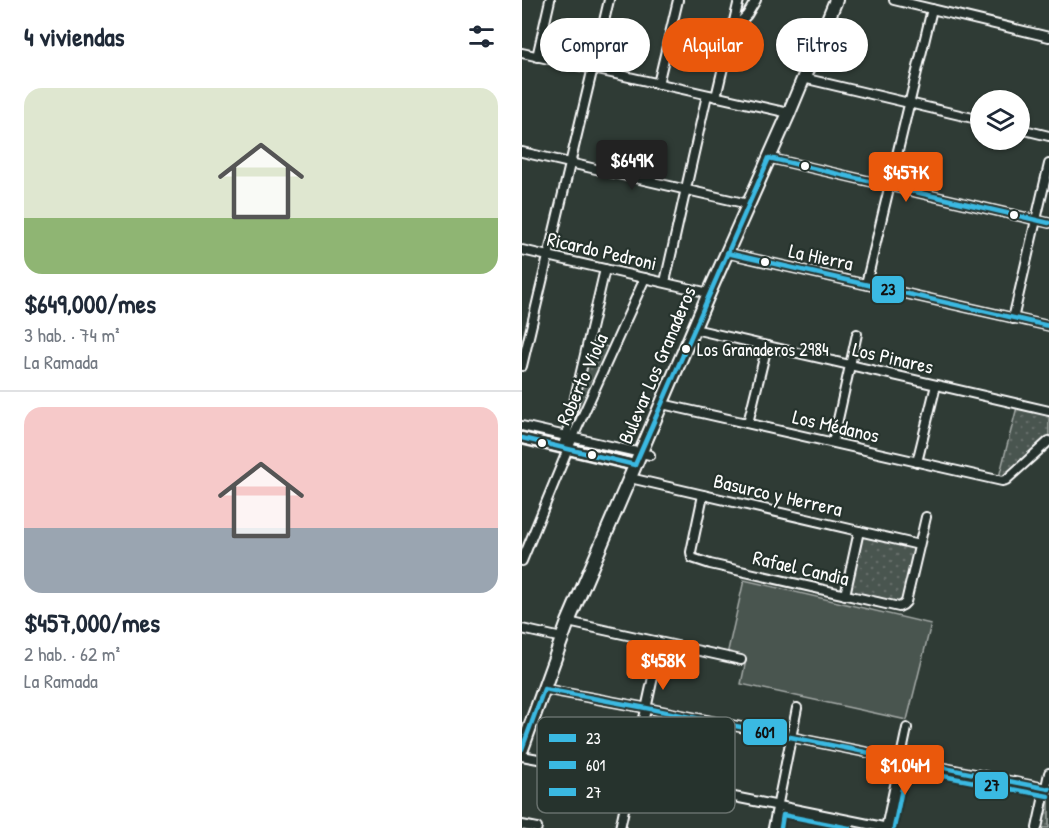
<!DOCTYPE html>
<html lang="es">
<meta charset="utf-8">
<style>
body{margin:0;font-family:"Patrick Hand",sans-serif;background:#f6f6f7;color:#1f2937;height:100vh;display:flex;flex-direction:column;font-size:22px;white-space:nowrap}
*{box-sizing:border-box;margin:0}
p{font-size:20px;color:#747a83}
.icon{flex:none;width:33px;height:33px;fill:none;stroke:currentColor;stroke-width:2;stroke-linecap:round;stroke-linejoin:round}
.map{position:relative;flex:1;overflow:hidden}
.details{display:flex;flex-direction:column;background:#fff;width:522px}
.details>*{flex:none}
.top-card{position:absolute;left:18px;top:18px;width:418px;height:54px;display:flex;gap:12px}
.buttons{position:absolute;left:448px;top:90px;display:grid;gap:12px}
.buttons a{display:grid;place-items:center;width:60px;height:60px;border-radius:50%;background:#fff;box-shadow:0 2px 4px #0004;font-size:30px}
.price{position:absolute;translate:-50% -51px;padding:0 14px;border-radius:6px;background:#ea580c;color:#fff;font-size:20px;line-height:39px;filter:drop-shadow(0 2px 3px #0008)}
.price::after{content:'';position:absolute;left:50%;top:36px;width:18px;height:14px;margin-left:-9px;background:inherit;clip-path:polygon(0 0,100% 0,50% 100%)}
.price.on{background:#222;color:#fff}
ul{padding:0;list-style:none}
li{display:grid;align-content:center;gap:12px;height:318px;padding:0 24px}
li+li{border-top:2px solid #e0e1e3}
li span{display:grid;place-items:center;height:186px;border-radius:18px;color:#555}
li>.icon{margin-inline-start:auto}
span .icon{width:108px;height:108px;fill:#fffc;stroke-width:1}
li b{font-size:26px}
h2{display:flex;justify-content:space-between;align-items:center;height:72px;padding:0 24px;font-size:26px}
.pill{padding:0 21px;border-radius:27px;background:#fff;box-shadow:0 2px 4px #0004;font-size:21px;line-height:54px}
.pill.on{background:#ea580c;color:#fff}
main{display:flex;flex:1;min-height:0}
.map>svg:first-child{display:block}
.park{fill:url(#park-dots);stroke:#a4aaa7;stroke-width:1.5}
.pitch{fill:#4a544f;stroke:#a4aaa7;stroke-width:1.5}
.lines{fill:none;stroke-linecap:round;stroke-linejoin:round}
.street-casing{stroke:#fff;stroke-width:12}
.secondary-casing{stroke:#fff;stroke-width:15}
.primary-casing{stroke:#fff;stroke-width:16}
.street{stroke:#26332d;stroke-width:8}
.secondary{stroke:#26332d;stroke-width:10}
.primary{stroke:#26332d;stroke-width:12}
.bus-1-casing{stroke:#26332d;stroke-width:9}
.bus-2-casing{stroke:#26332d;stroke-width:9}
.bus-3-casing{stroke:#26332d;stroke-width:9}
.bus-1{stroke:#3ab9e2;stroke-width:4.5}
.bus-2{stroke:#3ab9e2;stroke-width:4.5}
.bus-3{stroke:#3ab9e2;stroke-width:4.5}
.bus-dot{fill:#fff;stroke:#26332d;stroke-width:2}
.labels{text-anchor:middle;stroke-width:4.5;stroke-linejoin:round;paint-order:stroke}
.bus-label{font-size:18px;fill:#fff;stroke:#26332d;text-anchor:start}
.street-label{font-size:20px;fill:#fff;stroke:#26332d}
.key{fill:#26332d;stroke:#67706c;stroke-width:1.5}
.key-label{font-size:16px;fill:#fff}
.line-badge{stroke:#26332d;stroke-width:2}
.pale-badge-label{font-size:16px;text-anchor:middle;font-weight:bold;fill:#111}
</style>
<main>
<section class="details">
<h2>4 viviendas<svg class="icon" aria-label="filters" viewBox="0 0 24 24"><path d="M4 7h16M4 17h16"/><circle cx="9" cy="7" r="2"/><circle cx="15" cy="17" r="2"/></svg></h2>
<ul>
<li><span style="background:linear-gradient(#dfe7d0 70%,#8fb573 0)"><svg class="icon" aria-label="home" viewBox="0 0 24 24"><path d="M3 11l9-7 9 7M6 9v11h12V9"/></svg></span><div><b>$649,000/mes</b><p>3 hab. · 74 m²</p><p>La Ramada</p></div></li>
<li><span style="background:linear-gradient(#f6c9c9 65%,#9aa5b1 0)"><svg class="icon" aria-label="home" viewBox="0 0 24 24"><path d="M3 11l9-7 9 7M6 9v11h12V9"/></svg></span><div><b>$457,000/mes</b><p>2 hab. · 62 m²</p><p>La Ramada</p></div></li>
</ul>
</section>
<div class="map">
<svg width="527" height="828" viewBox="0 0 527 828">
<defs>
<pattern id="park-dots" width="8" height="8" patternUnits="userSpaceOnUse" patternTransform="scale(1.5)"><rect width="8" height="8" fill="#4a544f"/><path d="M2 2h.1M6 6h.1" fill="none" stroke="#656e69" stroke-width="1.8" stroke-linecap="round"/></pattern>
</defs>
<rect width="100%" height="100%" fill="#2f3b35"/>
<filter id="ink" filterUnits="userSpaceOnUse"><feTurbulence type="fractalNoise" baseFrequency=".0167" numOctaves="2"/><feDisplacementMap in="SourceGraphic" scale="12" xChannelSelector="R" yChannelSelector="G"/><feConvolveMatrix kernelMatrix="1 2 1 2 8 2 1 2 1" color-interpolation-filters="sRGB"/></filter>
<g filter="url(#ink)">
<g class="park">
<polygon points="68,343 91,348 55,415 52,415"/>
<polygon points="495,407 527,414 527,437 483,476 477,477"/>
<polygon points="337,531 397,545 381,605 323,595"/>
<polygon points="527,789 527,828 515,828"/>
</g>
<polygon class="pitch" points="222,580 409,624 385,720 219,684 224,660 205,655"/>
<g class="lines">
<defs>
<g id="street">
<polyline points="372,0 527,37"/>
<polyline points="211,29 225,15 234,0"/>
<polyline points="0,53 267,113"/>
<polyline points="15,57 28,0"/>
<polyline points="281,78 459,120"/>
<polyline points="136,84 156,0"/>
<polyline points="194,97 217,0"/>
<polyline points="498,129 527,136"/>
<polyline points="0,152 226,204"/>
<polyline points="247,158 527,223"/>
<polyline points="0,250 187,293"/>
<polyline points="205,253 527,326"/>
<polyline points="143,282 185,95"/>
<polyline points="344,284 410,9"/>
<polyline points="491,319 527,164"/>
<polyline points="172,329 527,411"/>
<polyline points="0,366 87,0"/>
<polyline points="140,404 480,481 484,480 527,441"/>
<polyline points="226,423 245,346"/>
<polyline points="0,426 128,455"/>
<polyline points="311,442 335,334"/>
<polyline points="40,448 44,436 83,269"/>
<polyline points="395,462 414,385"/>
<polyline points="108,478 397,545"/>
<polyline points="181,495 169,552 170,558 188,564 377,607 381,605 384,602 404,517"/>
<polyline points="0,561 51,437 123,278"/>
<polyline points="323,595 337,531"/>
<polyline points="46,622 219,660"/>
<polyline points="0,629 40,638"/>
<polyline points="22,689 124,708 527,789"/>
<polyline points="0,756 108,776 366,828"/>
<polyline points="0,825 15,828"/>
<polyline points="98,828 133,668"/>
<polyline points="251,828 275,708"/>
<polyline points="364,828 385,728"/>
<polyline points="515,828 527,773"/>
</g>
<polyline id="secondary" points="0,438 113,465"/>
<polyline id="primary" points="0,749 46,622 187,293 267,113 314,0"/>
</defs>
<use href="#street" class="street-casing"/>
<use href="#secondary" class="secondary-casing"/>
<use href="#primary" class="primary-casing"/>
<use href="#street" class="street"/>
<use href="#secondary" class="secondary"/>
<use href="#primary" class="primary"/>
<defs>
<g id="bus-1">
<polyline points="205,253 527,326"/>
<polyline points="0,438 113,465"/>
<polyline points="113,465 247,158 527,223"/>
</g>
<polyline id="bus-2" points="0,749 22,689 124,708 527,789"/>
<g id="bus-3">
<polyline points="259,828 261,815 327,828"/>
<polyline points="372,828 384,769 526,796"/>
</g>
</defs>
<use href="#bus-1" class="bus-1-casing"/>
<use href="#bus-2" class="bus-2-casing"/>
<use href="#bus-3" class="bus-3-casing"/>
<use href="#bus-1" class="bus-1"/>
<use href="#bus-2" class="bus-2"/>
<use href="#bus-3" class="bus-3"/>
</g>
</g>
<g class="bus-dot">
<circle cx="283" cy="166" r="5"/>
<circle cx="492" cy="215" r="5"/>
<circle cx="243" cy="262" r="5"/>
<circle cx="164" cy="349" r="5"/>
<circle cx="20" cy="443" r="5"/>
<circle cx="70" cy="455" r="5"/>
</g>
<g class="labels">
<g class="bus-label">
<text x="175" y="356">Los Granaderos 2984</text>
</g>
<g class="street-label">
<text transform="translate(80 251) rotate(13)" y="7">Ricardo Pedroni</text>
<text transform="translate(299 257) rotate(12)" y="7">La Hierra</text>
<text transform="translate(371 358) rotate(13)" y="7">Los Pinares</text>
<text transform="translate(135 365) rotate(-67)" y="7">Bulevar Los Granaderos</text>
<text transform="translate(60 379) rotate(-66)" y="7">Roberto Viola</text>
<text transform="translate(314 426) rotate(13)" y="7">Los Médanos</text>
<text transform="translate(256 495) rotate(13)" y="7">Basurco y Herrera</text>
<text transform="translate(279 568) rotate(13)" y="7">Rafael Candia</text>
</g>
</g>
<rect x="15" y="717" width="198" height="96" rx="9" class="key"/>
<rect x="27" y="734" width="27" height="8" fill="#3ab9e2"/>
<rect x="27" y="761" width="27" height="8" fill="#3ab9e2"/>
<rect x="27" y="788" width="27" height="8" fill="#3ab9e2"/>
<g class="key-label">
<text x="64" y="744">23</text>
<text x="64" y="771">601</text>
<text x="64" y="798">27</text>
</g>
<g class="line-badge">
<rect x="349" y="275" width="34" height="29" rx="6" fill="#3ab9e2"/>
<rect x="220" y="718" width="46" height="28" rx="6" fill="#3ab9e2"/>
<rect x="452" y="771" width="35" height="29" rx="6" fill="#3ab9e2"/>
</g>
<g class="pale-badge-label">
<text x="366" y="295">23</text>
<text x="243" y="738">601</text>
<text x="470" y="791">27</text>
</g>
</svg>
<div class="buttons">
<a><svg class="icon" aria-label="layers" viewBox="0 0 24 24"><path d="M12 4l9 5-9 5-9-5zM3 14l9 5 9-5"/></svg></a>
</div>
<b class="price on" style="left:110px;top:191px">$649K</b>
<b class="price" style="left:384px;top:203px">$457K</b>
<b class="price" style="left:141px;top:691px">$458K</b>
<b class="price" style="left:383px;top:796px">$1.04M</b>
<div class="top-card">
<a class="pill">Comprar</a>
<a class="pill on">Alquilar</a>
<a class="pill">Filtros</a>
</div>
</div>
</main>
